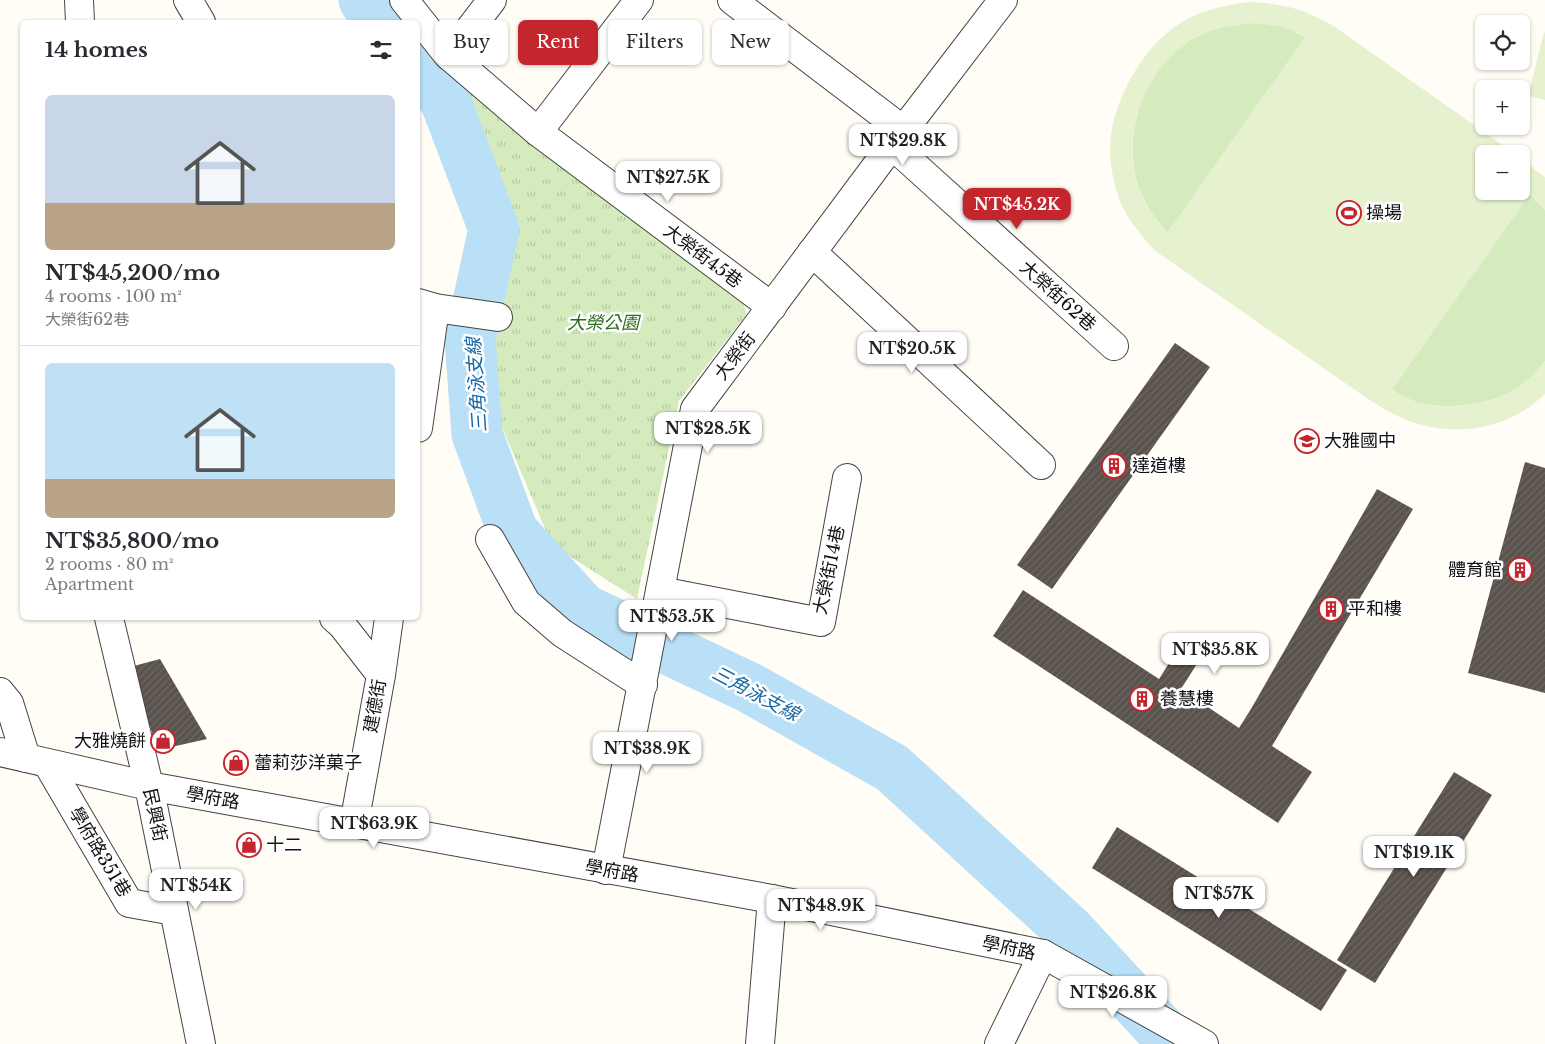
<!DOCTYPE html>
<meta charset="utf-8">
<style>
body{margin:0;font-family:"Libre Baskerville","Noto Sans TC",serif;background:#f2f2f3;color:#2b2b33;height:100vh;display:flex;flex-direction:column;font-size:19px;white-space:nowrap}
*{box-sizing:border-box;margin:0}
p{font-size:16px;color:#7c7c81}
.icon{flex:none;width:28px;height:28px;fill:none;stroke:currentColor;stroke-width:2;stroke-linecap:round;stroke-linejoin:round}
.map{position:relative;flex:1;overflow:hidden}
.details{position:absolute;left:20px;top:20px;width:400px;height:600px;display:flex;flex-direction:column;background:#fff;border-radius:8px;box-shadow:0 1px 4px #0004}
.details>*{flex:none}
.banner{position:absolute;left:435px;top:20px;width:475px;height:45px;display:flex;gap:10px}
.buttons{position:absolute;left:1475px;top:15px;display:grid;gap:10px}
.buttons a{display:grid;place-items:center;width:55px;height:55px;border-radius:8px;background:#fff;box-shadow:0 1px 4px #0004;font-size:25px}
.price{position:absolute;translate:-50% -42px;padding:0 11px;border-radius:10px;background:#fff;color:#222;font-size:16px;line-height:32px;filter:drop-shadow(0 1px 2px #0008)}
.price::after{content:'';position:absolute;left:50%;top:30px;width:15px;height:11px;margin-left:-8px;background:inherit;clip-path:polygon(0 0,100% 0,50% 100%)}
.price.current{background:#c4262e;color:#fff}
ul{padding:0;list-style:none}
li{display:grid;align-content:center;gap:10px;height:265px;padding:0 25px}
li+li{border-top:1px solid #e1e1e2}
li span{display:grid;place-items:center;height:155px;border-radius:8px;color:#555}
li>.icon{margin-inline-start:auto}
span .icon{width:90px;height:90px;fill:#fffc;stroke-width:1}
li b{font-size:21px}
h2{display:flex;justify-content:space-between;align-items:center;height:60px;padding:0 25px;font-size:21px}
.tag{padding:0 18px;border-radius:8px;background:#fff;box-shadow:0 1px 4px #0004;font-size:18px;line-height:45px}
.tag.current{background:#c4262e;color:#fff}
.map>svg:first-child{display:block}
.grass{fill:#d5ebbd}
.park{fill:url(#park-tufts)}
.pitch{fill:#e6f2cf;fill-rule:evenodd}
.lines{fill:none;stroke-linecap:round;stroke-linejoin:round}
.river{stroke:#b9e0f7;stroke-width:51}
.building{fill:url(#building-hatch)}
.minor-casing{stroke:#444;stroke-width:30}
.minor{stroke:#fff;stroke-width:28}
.labels{text-anchor:middle;stroke-width:5;stroke-linejoin:round;paint-order:stroke}
.poi-label{font-size:18px;fill:#111;stroke:#fff;text-anchor:start}
.street-label{font-size:18px;fill:#111;stroke:#fff}
.park-label{font-size:18px;font-style:italic;fill:#2f6b1f;stroke:#fff}
.water-label{font-size:19px;font-style:italic;fill:#1768a6;stroke:#fff}
</style>
<div class="map">
<svg width="1545" height="1044" viewBox="0 0 1545 1044">
<defs>
<pattern id="park-tufts" width="24" height="20" patternUnits="userSpaceOnUse" patternTransform="scale(1.25)"><rect width="24" height="20" fill="#d5ebbd"/><path d="M3 7l-1-3M5 7V3M7 7l1-3M15 17l-1-3M17 17v-4M19 17l1-3" fill="none" stroke="#b6c8a1"/></pattern>
<pattern id="building-hatch" width="6" height="6" patternUnits="userSpaceOnUse" patternTransform="scale(1.25)"><rect width="6" height="6" fill="#5a524d"/><path d="M-1 1l2-2M0 6l6-6M5 7l2-2" fill="none" stroke="#6d6662"/></pattern>
</defs>
<rect width="100%" height="100%" fill="#fffdf5"/>
<path class="grass" d="M 1248,23 L 1268,24 L 1286,27 L 1305,37 L 1484,191 L 1521,191 L 1530,194 L 1545,210 L 1545,361 C 1539,369 1532,377 1524,383 C 1496,405 1446,412 1413,401 C 1406,398 1399,394 1392,390 L 1167,233 C 1158,221 1148,210 1142,195 C 1116,138 1146,54 1207,32 C 1220,27 1234,25 1248,23 Z"/>
<polygon class="park" points="448,60 741,291 746,315 679,401 637,599 552,545 496,413 492,333 496,302 512,239 510,199"/>
<g class="pitch">
<path d="M 1251,2 C 1285,4 1305,9 1335,27 L 1515,154 L 1484,154 L 1484,191 L 1521,191 L 1521,159 L 1545,177 L 1545,210 L 1530,194 L 1392,390 C 1399,394 1406,398 1413,401 C 1446,412 1496,405 1524,383 C 1532,377 1539,369 1545,361 L 1545,394 C 1509,429 1456,438 1409,421 C 1393,415 1379,406 1365,397 L 1154,250 C 1139,233 1124,215 1117,193 C 1112,175 1108,155 1111,136 C 1116,95 1145,44 1182,22 C 1203,9 1227,5 1251,2 ZM 1248,23 C 1271,24 1285,25 1305,37 L 1167,233 C 1157,221 1148,209 1142,195 C 1120,145 1138,84 1178,50 C 1187,43 1196,36 1207,32 C 1220,27 1234,25 1248,23 Z"/>
<polygon points="1544,32 1545,33 1545,100 1528,96"/>
</g>
<g class="lines">
<g class="river">
<polyline points="364,0 382,22"/>
<polyline points="418,66 445,100 494,229 470,339 477,434 513,532 583,609 750,688 892,768 1069,930 1174,1044"/>
</g>
</g>
<g class="building">
<polygon points="1175,343 1210,367 1052,589 1017,565"/>
<polygon points="1525,462 1545,468 1545,693 1468,673"/>
<polygon points="1377,489 1413,509 1272,746 1312,772 1278,823 993,636 1023,590 1159,679 1180,646 1200,659 1181,689 1239,728 1251,709"/>
<polygon points="160,659 207,739 158,750 130,667"/>
<polygon points="1454,772 1492,795 1375,983 1337,960"/>
<polygon points="1117,827 1347,970 1321,1011 1092,868"/>
</g>
<g class="lines">
<defs>
<g id="minor">
<polyline points="79,0 80,22"/>
<polyline points="188,0 201,22"/>
<polyline points="404,0 447,54 538,132 772,307"/>
<polyline points="732,0 903,130"/>
<polyline points="449,56 492,0"/>
<polyline points="538,132 639,0"/>
<polyline points="892,145 1114,346"/>
<polyline points="812,252 1041,465"/>
<polyline points="418,303 435,308 418,428"/>
<polyline points="435,308 498,317"/>
<polyline points="490,539 526,602 562,633 643,685"/>
<polyline points="660,591 821,622 847,478"/>
<polyline points="109,618 149,786 201,1044"/>
<polyline points="334,618 342,625 381,675"/>
<polyline points="0,692 9,703 26,758"/>
<polyline points="0,752 149,786 772,899 1043,954 1204,1044"/>
<polyline points="47,763 129,903 174,911"/>
<polyline points="354,824 381,675 389,618"/>
<polyline points="606,870 695,409 892,145 1003,0"/>
<polyline points="760,1044 772,899"/>
<polyline points="999,1044 1043,954"/>
</g>
</defs>
<use href="#minor" class="minor-casing"/>
<use href="#minor" class="minor"/>
</g>
<defs>
<symbol id="stadium-ring" viewBox="-11 -11 22 22"><circle r="9.5" fill="#fff" stroke="#c4262e" stroke-width="1.5"/><path d="M0-5a6.5 5 0 1 0 0 10a6.5 5 0 1 0 0-10ZM-3.5-1.8h7v3.6h-7Z" fill="#c4262e"/></symbol>
<symbol id="school-ring" viewBox="-11 -11 22 22"><circle r="9.5" fill="#fff" stroke="#c4262e" stroke-width="1.5"/><path d="M0-5L7-2L0 1L-7-2ZM-4 1L0 2.5L4 1V4Q0 6-4 4Z" fill="#c4262e"/></symbol>
<symbol id="building-ring" viewBox="-11 -11 22 22"><circle r="9.5" fill="#fff" stroke="#c4262e" stroke-width="1.5"/><path d="M-4-6H4V6H1V3H-1V6H-4ZM-2.5-4.3h1.7v1.8h-1.7ZM.8-4.3h1.7v1.8H.8ZM-2.5-1h1.7V.8h-1.7ZM.8-1h1.7V.8H.8Z" fill="#c4262e"/></symbol>
<symbol id="shop-ring" viewBox="-11 -11 22 22"><circle r="9.5" fill="#fff" stroke="#c4262e" stroke-width="1.5"/><path d="M-5-2.5h2.3a2.7 3.5 0 0 1 5.4 0H5L5.5 6h-11ZM-1.5-2.5h3a1.5 2.3 0 0 0-3 0Z" fill="#c4262e"/></symbol>
</defs>
<g fill-rule="evenodd">
<use href="#stadium-ring" x="1335" y="199" width="28" height="28"/>
<use href="#school-ring" x="1293" y="427" width="28" height="28"/>
<use href="#building-ring" x="1100" y="452" width="28" height="28"/>
<use href="#building-ring" x="1506" y="556" width="28" height="28"/>
<use href="#building-ring" x="1317" y="595" width="28" height="28"/>
<use href="#building-ring" x="1128" y="685" width="28" height="28"/>
<use href="#shop-ring" x="149" y="727" width="28" height="28"/>
<use href="#shop-ring" x="222" y="749" width="28" height="28"/>
<use href="#shop-ring" x="235" y="831" width="28" height="28"/>
</g>
<g class="labels">
<g class="poi-label">
<text x="1366" y="219">操場</text>
<text x="1324" y="447">大雅國中</text>
<text x="1132" y="472">達道樓</text>
<text x="1502" y="576" text-anchor="end">體育館</text>
<text x="1348" y="615">平和樓</text>
<text x="1160" y="705">養慧樓</text>
<text x="146" y="747" text-anchor="end">大雅燒餅</text>
<text x="254" y="769">蕾莉莎洋菓子</text>
<text x="266" y="851">十二</text>
</g>
<g class="street-label">
<text transform="translate(703 256) rotate(37)" y="6">大榮街45巷</text>
<text transform="translate(1058 296) rotate(42)" y="6">大榮街62巷</text>
<text transform="translate(735 356) rotate(-53)" y="6">大榮街</text>
<text transform="translate(829 570) rotate(-78)" y="6">大榮街14巷</text>
<text transform="translate(375 706) rotate(-80)" y="6">建德街</text>
<text transform="translate(213 798) rotate(10)" y="6">學府路</text>
<text transform="translate(155 815) rotate(78)" y="6">民興街</text>
<text transform="translate(100 852) rotate(59)" y="6">學府路351巷</text>
<text transform="translate(612 871) rotate(10)" y="6">學府路</text>
<text transform="translate(1009 948) rotate(12)" y="6">學府路</text>
</g>
<g class="park-label">
<text x="603" y="329">大榮公園</text>
</g>
<g class="water-label">
<text transform="translate(476 385) rotate(-94)" y="7">三角泳支線</text>
<text transform="translate(756 693) rotate(28)" y="7">三角泳支線</text>
</g>
</g>
</svg>
<div class="buttons">
<a><svg class="icon" aria-label="locate" viewBox="0 0 24 24"><circle cx="12" cy="12" r="6"/><path d="M12 2v4M12 18v4M2 12h4M18 12h4"/></svg></a>
<a>+</a>
<a>−</a>
</div>
<b class="price" style="left:903px;top:166px">NT$29.8K</b>
<b class="price" style="left:668px;top:203px">NT$27.5K</b>
<b class="price current" style="left:1017px;top:230px">NT$45.2K</b>
<b class="price" style="left:912px;top:374px">NT$20.5K</b>
<b class="price" style="left:708px;top:454px">NT$28.5K</b>
<b class="price" style="left:672px;top:642px">NT$53.5K</b>
<b class="price" style="left:1215px;top:675px">NT$35.8K</b>
<b class="price" style="left:647px;top:774px">NT$38.9K</b>
<b class="price" style="left:374px;top:849px">NT$63.9K</b>
<b class="price" style="left:1414px;top:878px">NT$19.1K</b>
<b class="price" style="left:196px;top:911px">NT$54K</b>
<b class="price" style="left:1219px;top:919px">NT$57K</b>
<b class="price" style="left:821px;top:931px">NT$48.9K</b>
<b class="price" style="left:1113px;top:1018px">NT$26.8K</b>
<div class="banner">
<a class="tag">Buy</a>
<a class="tag current">Rent</a>
<a class="tag">Filters</a>
<a class="tag">New</a>
</div>
<section class="details">
<h2>14 homes<svg class="icon" aria-label="filters" viewBox="0 0 24 24"><path d="M4 7h16M4 17h16"/><circle cx="9" cy="7" r="2"/><circle cx="15" cy="17" r="2"/></svg></h2>
<ul>
<li><span style="background:linear-gradient(#c9d6e8 70%,#b9a48a 0)"><svg class="icon" aria-label="home" viewBox="0 0 24 24"><path d="M3 11l9-7 9 7M6 9v11h12V9"/></svg></span><div><b>NT$45,200/mo</b><p>4 rooms · 100 m²</p><p>大榮街62巷</p></div></li>
<li><span style="background:linear-gradient(#bfe0f5 75%,#b9a48a 0)"><svg class="icon" aria-label="home" viewBox="0 0 24 24"><path d="M3 11l9-7 9 7M6 9v11h12V9"/></svg></span><div><b>NT$35,800/mo</b><p>2 rooms · 80 m²</p><p>Apartment</p></div></li>
</ul>
</section>
</div>
